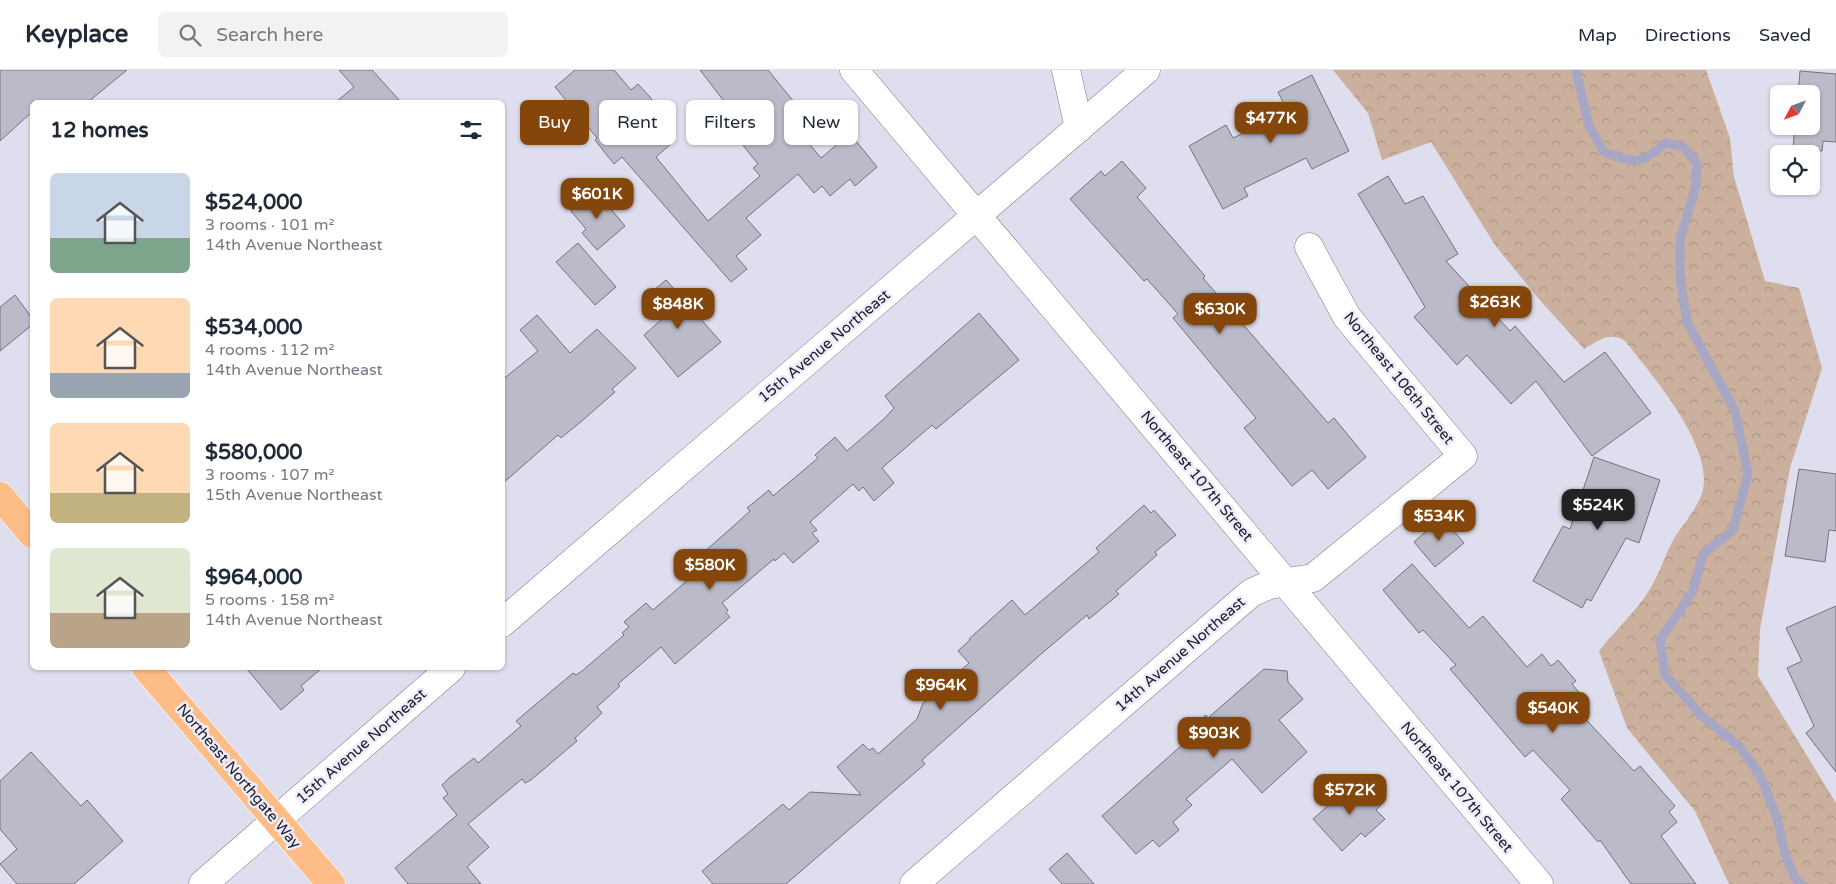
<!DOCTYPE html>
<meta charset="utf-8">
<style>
body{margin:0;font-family:"Varela Round",sans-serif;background:#f2f2f3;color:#1f2937;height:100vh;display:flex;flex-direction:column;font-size:19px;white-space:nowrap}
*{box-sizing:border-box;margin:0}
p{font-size:16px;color:#747a83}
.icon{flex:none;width:28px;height:28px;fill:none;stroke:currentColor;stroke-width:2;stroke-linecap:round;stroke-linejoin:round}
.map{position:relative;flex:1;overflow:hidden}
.panel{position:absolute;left:30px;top:30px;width:475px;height:570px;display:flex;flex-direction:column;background:#fff;border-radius:8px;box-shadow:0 1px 4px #0004}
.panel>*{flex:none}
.guide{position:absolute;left:520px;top:30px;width:475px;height:45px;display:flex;gap:10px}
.needle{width:32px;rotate:229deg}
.buttons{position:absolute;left:1770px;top:15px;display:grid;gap:10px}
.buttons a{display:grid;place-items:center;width:50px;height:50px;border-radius:8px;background:#fff;box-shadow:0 1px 4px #0004;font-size:25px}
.price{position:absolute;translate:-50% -42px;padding:0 11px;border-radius:10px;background:#85460b;color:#fff;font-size:16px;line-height:32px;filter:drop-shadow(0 1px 2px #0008)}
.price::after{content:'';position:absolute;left:50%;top:30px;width:15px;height:11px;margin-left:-8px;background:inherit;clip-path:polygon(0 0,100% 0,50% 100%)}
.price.current{background:#222;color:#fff}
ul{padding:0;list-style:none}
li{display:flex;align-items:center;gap:15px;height:125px;padding:0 20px}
li span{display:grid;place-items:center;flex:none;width:140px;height:100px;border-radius:8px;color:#555}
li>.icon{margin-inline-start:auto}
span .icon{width:60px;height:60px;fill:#fffc;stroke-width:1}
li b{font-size:21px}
h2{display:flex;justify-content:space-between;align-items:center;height:60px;padding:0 20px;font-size:21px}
.pill{padding:0 18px;border-radius:8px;background:#fff;box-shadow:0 1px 4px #0004;font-size:18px;line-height:45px}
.pill.current{background:#85460b;color:#fff}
header{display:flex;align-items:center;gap:30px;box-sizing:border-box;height:70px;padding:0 25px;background:#fff;border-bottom:1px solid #e0e1e3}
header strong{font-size:24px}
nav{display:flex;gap:28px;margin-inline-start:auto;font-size:18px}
.search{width:350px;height:45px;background:#f2f2f3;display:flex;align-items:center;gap:12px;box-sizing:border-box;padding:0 18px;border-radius:8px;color:#747a83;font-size:19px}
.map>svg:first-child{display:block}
.forest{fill:url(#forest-crowns)}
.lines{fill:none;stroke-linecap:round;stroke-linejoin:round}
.stream{stroke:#a8a6c5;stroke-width:9}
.building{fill:#bbbac9;stroke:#737280}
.minor-casing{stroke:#7e7d8c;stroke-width:29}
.tertiary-casing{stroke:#7e7d8c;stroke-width:29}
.primary-casing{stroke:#fff;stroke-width:29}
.minor{stroke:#fff;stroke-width:28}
.tertiary{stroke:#fff;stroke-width:28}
.primary{stroke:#febd86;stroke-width:28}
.labels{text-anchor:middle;stroke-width:5;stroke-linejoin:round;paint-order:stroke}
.street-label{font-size:15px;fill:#1c1b21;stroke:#edecfc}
</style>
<header>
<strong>Keyplace</strong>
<div class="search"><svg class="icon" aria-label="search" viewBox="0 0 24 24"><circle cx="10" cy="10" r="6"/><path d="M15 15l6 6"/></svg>Search here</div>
<nav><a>Map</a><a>Directions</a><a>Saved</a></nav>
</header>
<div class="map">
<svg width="1836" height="814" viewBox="0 0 1836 814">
<defs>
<pattern id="forest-crowns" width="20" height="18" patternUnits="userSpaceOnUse" patternTransform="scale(1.25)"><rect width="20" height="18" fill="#cbb09d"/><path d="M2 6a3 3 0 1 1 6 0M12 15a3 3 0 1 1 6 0" fill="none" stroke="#ae9787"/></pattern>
</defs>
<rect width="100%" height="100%" fill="#dfdeee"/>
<path class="forest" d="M 1333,0 L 1706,0 L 1730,68 L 1734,107 L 1765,211 L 1799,218 L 1822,298 L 1790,398 L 1760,559 L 1758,606 L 1836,733 L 1836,814 L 1729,814 L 1695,741 L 1627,658 L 1599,581 C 1614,562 1639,538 1650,519 C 1660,503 1665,484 1675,467 C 1684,453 1695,441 1701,426 C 1719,381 1651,304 1625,271 C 1610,261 1598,271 1584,279 L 1538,228 L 1495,175 L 1431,72 L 1382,90 L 1368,43 Z"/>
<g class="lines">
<path class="stream" d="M 1576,0 L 1589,56 L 1604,82 C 1634,92 1640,97 1665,73 L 1684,77 L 1697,94 L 1696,115 L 1680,170 L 1680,207 L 1687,252 L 1735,341 L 1748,404 L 1733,460 L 1703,484 L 1693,521 L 1660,570 L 1665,605 L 1701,645 L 1740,677 L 1760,705 L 1777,748 L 1785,784 L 1795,808 L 1801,814"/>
</g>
<g class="building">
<polygon points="0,0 127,0 88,32 32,32 32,42 0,71"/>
<polygon points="339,0 372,0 401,32 336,32 354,17"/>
<polygon points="575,0 614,0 631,20 638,14 649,26 670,52 662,58 673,72 656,87 708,151 760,106 753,98 758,94 734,64 737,56 733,52 737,48 700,0 768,0 803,43 791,52 821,88 846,67 852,74 856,71 877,97 855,116 850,109 830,126 822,116 814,123 798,104 746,148 761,165 736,186 747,199 731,212 622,87 614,94 595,70 597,68 555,17"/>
<polygon points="1800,1 1836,4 1836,72 1823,71 1822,81 1793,78 1795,56 1811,56 1811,24 1798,24"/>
<polygon points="1312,5 1349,81 1312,99 1306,88 1244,118 1248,126 1223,139 1189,76 1226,55 1233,68 1288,42 1278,22"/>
<polygon points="1122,91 1146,118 1137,127 1205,206 1203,208 1328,353 1334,348 1366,387 1328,419 1312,400 1292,416 1244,358 1256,348 1173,248 1178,244 1147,209 1144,211 1070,129 1101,101 1105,106"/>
<polygon points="1388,106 1405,134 1423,126 1458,184 1446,191 1510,261 1515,256 1564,312 1605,282 1651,343 1592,386 1536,311 1511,334 1467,285 1457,295 1414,247 1425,237 1358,124"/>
<polygon points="595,120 625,156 597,180 582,163 586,159 571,141"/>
<polygon points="578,173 616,217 595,235 556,192"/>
<polygon points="666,210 721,272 678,307 644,265 661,250 643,229"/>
<polygon points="15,225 32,248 32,255 0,281 0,237"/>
<polygon points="979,243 1019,290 936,359 932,355 882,398 894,413 874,431 863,417 859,421 853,414 810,452 817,460 812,463 819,471 793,493 784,483 775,491 774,489 722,533 728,540 726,543 730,547 675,594 661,577 618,614 620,616 597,637 602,643 575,668 577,671 531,710 525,713 522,709 468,754 489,777 467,797 481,814 408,814 395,798 457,745 443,728 448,724 442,715 449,708 474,688 478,693 521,656 516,651 573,603 576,605 582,601 624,565 622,563 629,557 624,552 646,533 653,540 710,491 703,483 738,452 750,441 747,438 769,420 773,426 818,388 815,385 835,367 847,381 885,348 894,338 885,326"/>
<polygon points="537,245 570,283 597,259 636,298 612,319 615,322 583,350 561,368 558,365 502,414 502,310 538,281 520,260"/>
<polygon points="1594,387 1660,410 1639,473 1626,468 1591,531 1587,529 1582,538 1533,511 1563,456 1570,459"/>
<polygon points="1799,399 1836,404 1836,461 1829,460 1825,492 1785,486"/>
<polygon points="1144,435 1151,443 1154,440 1176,465 1155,482 1157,485 1116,521 1119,524 1089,549 1087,545 1040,585 922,690 925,694 786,814 713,814 702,801 783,734 789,740 810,722 861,725 837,697 863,674 869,680 873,678 878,684 917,649 923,633 969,593 958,581 970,570 969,569 1012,530 1025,545 1099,482 1096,478"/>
<polygon points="1442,447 1464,473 1435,497 1414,472"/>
<polygon points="1412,494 1469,558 1483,546 1527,597 1542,584 1551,596 1558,590 1576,611 1572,614 1586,631 1578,641 1634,701 1640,696 1675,736 1669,742 1677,752 1661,766 1696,814 1631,814 1600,770 1598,772 1561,729 1570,720 1533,680 1525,687 1450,599 1456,595 1423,560 1419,563 1383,520"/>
<polygon points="1836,536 1836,702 1806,663 1814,656 1787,598 1802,591 1786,558"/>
<polygon points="246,598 322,598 301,616 304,620 281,640"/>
<polygon points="1264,599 1287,601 1288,612 1303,629 1279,650 1307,682 1262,723 1232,689 1186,729 1192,735 1173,752 1179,760 1159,777 1153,770 1136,784 1102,746 1190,668 1185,662 1206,645 1208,648"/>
<polygon points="31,682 81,736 87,730 123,771 74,814 17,814 0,794 17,779 0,759 0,711"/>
<polygon points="1358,709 1381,735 1376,740 1385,749 1365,767 1361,763 1342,781 1313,749"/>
<polygon points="1067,783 1094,814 1062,814 1049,799"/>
</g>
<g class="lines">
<defs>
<g id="minor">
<polyline points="854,0 1539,814"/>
<polyline points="1066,0 1079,58"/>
<polyline points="914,814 1251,523 1269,515 1313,508 1463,386 1347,247 1309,177"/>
</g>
<g id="tertiary">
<polyline points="502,553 1146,0"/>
<polyline points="203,814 451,598"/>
</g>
<g id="primary">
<polyline points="0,426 32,464"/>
<polyline points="146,598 331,814"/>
</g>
</defs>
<use href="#minor" class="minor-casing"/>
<use href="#tertiary" class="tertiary-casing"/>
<use href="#primary" class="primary-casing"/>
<use href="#minor" class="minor"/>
<use href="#tertiary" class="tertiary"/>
<use href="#primary" class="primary"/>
</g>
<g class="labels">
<g class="street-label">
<text transform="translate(824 276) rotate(-40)" y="5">15th Avenue Northeast</text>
<text transform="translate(1399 308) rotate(51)" y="5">Northeast 106th Street</text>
<text transform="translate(1197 406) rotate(50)" y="5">Northeast 107th Street</text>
<text transform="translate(1180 584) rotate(-41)" y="5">14th Avenue Northeast</text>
<text transform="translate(361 676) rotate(-41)" y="5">15th Avenue Northeast</text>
<text transform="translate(239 706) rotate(50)" y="5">Northeast Northgate Way</text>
<text transform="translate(1457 717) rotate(50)" y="5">Northeast 107th Street</text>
</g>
</g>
</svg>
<div class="buttons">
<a><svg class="needle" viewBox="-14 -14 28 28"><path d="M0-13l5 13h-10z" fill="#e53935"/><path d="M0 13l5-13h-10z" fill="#747a83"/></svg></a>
<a><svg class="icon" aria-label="locate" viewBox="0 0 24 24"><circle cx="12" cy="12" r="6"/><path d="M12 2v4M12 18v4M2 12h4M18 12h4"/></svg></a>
</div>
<b class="price" style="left:1271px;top:74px">$477K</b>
<b class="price" style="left:597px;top:150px">$601K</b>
<b class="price" style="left:1495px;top:258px">$263K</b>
<b class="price" style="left:678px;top:260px">$848K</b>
<b class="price" style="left:1220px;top:265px">$630K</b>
<b class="price current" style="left:1598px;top:461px">$524K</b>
<b class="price" style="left:1439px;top:472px">$534K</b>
<b class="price" style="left:710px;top:521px">$580K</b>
<b class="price" style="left:941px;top:641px">$964K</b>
<b class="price" style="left:1553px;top:664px">$540K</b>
<b class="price" style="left:1214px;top:689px">$903K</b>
<b class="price" style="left:1350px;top:746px">$572K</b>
<div class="guide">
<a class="pill current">Buy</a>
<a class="pill">Rent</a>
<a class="pill">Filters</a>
<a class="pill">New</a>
</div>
<section class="panel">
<h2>12 homes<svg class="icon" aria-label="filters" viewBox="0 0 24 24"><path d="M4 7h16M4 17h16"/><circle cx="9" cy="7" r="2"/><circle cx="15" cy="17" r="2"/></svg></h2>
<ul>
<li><span style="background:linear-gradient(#c9d6e8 65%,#7fa58c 0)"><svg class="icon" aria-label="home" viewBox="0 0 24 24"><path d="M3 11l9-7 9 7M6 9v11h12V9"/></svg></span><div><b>$524,000</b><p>3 rooms · 101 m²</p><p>14th Avenue Northeast</p></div></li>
<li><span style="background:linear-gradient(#ffd9b3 75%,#9aa5b1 0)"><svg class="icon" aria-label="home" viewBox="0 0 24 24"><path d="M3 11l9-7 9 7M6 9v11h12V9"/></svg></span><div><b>$534,000</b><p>4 rooms · 112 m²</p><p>14th Avenue Northeast</p></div></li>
<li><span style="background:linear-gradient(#ffd9b3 70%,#c2b280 0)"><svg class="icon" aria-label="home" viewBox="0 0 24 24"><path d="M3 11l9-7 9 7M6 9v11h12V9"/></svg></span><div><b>$580,000</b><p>3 rooms · 107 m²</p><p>15th Avenue Northeast</p></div></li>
<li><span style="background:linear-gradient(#dfe7d0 65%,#b9a48a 0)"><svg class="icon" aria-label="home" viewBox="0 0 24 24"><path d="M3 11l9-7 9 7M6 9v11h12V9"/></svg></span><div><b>$964,000</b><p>5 rooms · 158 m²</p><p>14th Avenue Northeast</p></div></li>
</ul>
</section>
</div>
